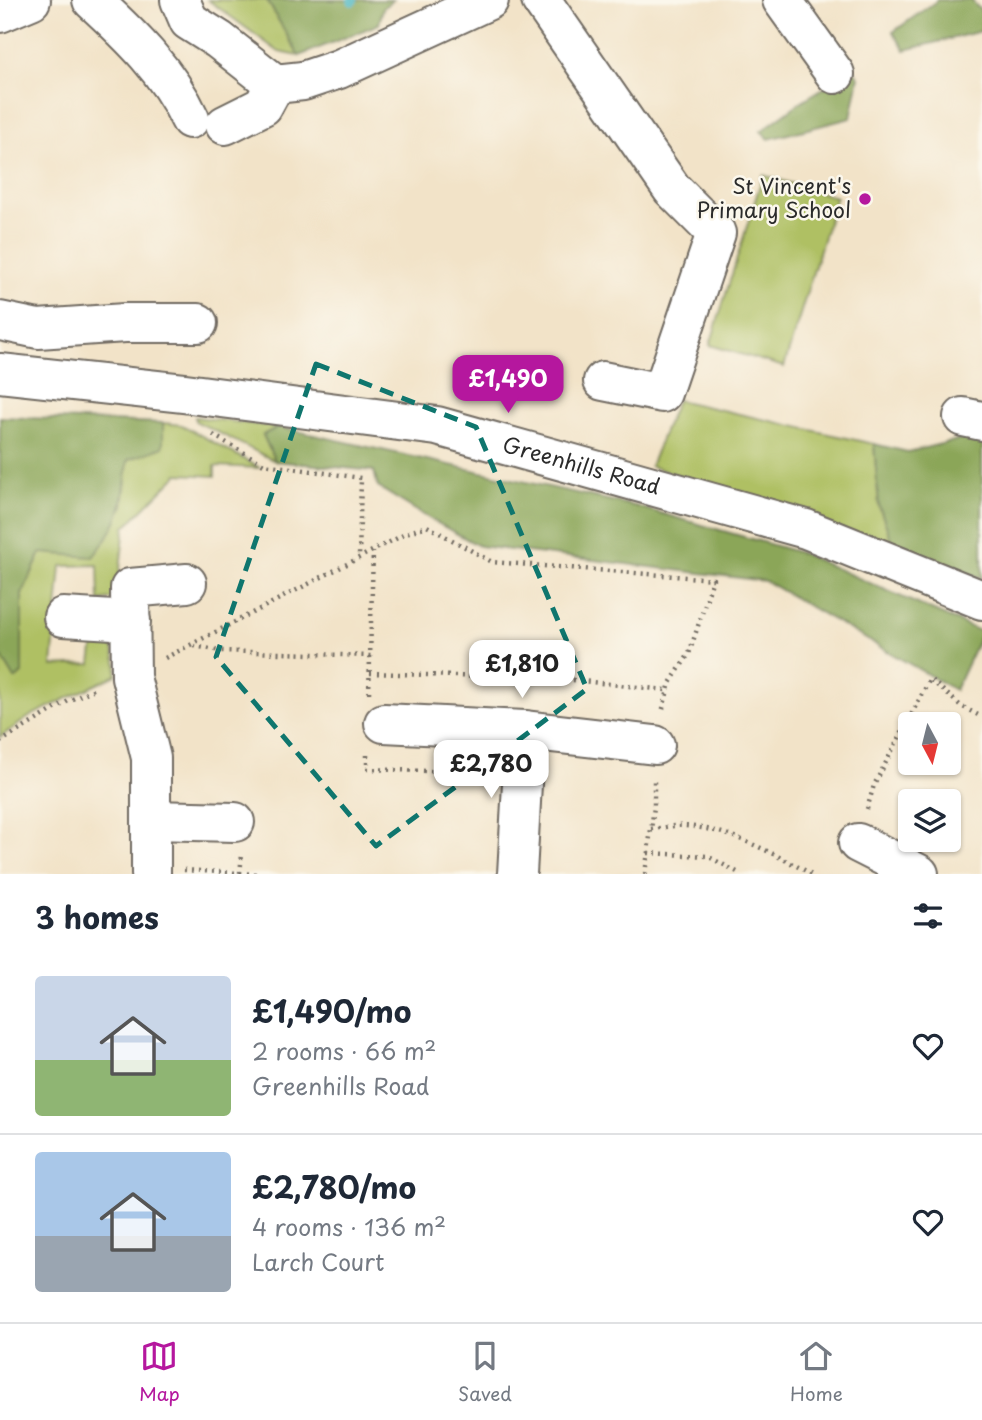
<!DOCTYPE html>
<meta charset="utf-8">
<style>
body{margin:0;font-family:"Playpen Sans",sans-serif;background:#f6f6f7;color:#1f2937;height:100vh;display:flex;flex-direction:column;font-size:26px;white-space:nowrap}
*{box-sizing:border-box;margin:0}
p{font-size:23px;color:#747a83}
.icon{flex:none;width:38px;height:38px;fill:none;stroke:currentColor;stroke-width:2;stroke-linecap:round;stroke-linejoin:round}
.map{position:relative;height:874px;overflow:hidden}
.details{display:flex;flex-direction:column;background:#fff;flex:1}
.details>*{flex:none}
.needle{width:46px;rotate:173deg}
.buttons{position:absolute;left:898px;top:712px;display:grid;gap:14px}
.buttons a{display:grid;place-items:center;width:63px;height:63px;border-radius:7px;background:#fff;box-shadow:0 2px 5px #0004;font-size:35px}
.price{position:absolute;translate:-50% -60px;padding:0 16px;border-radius:14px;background:#fff;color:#222;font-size:23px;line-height:46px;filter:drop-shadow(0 2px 4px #0008)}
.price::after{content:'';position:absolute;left:50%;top:42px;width:21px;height:16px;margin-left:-10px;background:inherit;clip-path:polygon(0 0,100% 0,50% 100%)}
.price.on{background:#b5179e;color:#fff}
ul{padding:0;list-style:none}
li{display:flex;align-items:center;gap:21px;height:175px;padding:0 35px}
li+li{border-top:2px solid #e0e1e3}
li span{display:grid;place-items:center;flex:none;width:196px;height:140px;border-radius:7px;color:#555}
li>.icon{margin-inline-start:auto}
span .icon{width:84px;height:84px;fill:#fffc;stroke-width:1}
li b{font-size:30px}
h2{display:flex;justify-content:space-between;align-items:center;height:84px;padding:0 35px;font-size:30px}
.tab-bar{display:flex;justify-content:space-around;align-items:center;height:98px;border-top:2px solid #e0e1e3;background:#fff;font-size:19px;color:#747a83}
.tab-bar a{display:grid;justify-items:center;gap:4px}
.tab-bar .on{color:#b5179e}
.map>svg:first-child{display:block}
.green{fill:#afc063;stroke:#6d7647;stroke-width:2}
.forest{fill:#8ba659;stroke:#5b6842;stroke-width:2}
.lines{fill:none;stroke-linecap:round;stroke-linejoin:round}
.stream{stroke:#48b6c1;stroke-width:10}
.minor-casing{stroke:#716b62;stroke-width:42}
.path{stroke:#716b62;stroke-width:4.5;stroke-dasharray:2 5;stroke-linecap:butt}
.minor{stroke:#fff;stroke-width:38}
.marked{fill:none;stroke:#0f766e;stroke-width:5;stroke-dasharray:14 9;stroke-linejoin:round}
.poi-dot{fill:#b5179e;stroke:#fbf7ec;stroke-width:2.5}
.labels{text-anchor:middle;stroke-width:5;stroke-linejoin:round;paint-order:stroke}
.poi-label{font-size:21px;fill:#2b2b2b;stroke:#fbf7ec;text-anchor:end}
.street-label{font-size:21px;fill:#2b2b2b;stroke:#fbf7ec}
</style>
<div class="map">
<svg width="982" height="874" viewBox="0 0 982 874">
<rect width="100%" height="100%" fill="#fbf7ec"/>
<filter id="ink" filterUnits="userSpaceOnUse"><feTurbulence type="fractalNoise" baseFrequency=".0143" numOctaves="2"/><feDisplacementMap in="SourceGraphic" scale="14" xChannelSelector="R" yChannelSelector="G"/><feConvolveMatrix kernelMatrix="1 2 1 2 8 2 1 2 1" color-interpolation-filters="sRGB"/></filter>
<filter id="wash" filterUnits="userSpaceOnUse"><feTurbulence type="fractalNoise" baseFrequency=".00686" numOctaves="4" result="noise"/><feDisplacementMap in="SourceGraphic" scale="28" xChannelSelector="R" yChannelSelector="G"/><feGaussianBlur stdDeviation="1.57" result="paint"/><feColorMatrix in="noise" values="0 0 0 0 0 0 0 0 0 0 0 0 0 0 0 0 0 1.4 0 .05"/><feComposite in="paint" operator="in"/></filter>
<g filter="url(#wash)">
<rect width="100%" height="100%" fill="#f2e3c8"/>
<g class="green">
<polygon points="208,0 267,0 299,56 279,52"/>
<polygon points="763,175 836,197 784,367 710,345"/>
<polygon points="677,400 874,444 879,506 894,547 650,466"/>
<polygon points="195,417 278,427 263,435 275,461 195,421"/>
<polygon points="163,423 182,425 260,468 215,466 215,476 178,474 125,527 117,593 112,599 99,601 98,565 61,566 52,666 91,664 94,642 99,635 110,637 117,665 116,675 32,715 0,737 0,654 15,678 22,673 22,594 41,553 123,507 128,459 163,447"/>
</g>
<g class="forest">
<polygon points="267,0 393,0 383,8 379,24 299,56"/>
<polygon points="938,0 971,0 982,12 982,31 905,50 893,32"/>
<polygon points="853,70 859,77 851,118 769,139 761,131 802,101"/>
<path d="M 0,417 L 163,423 L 163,447 L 128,460 C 123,505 123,520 93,557 L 41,553 L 22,594 L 22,673 L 15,679 L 0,654 Z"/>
<polygon points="278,427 635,506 801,553 982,632 955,690 765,581 479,546 430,519 378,487 374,471 275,461 263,435"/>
<polygon points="962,439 982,443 982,578 894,547 879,506 874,444 908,452"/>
</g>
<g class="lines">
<polyline class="stream" points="352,1 353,0"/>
</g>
</g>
<g filter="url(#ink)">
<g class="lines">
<defs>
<g id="minor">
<path d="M 92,0 C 130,35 168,71 190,119"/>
<polyline points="180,0 189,21 219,40 275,84 303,81 339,69 489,0"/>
<polyline points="541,0 672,189 716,233 662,393 603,381"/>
<polyline points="782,0 835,74"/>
<polyline points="0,13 31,0"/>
<polyline points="225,125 263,106 275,84"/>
<polyline points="0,321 38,329 125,323 198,323"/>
<path id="s1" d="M 0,373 L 184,393 L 437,426 L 806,529 L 982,600"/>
<polyline points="963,417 982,421"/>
<polyline points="63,617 131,621"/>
<polyline points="384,723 525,730 655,745"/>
<polyline points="151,820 235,822"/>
<polyline points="858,843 919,874"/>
<polyline points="151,874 151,758 131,677 130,588 187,583"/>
<polyline points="517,874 525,730"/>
</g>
</defs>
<use href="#minor" class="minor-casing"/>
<g class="path">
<polyline points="213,435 264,464 361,478 359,558"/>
<polyline points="194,646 221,651 371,656"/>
<polyline points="165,658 409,532 427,526 492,562 713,579 689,654 670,683 662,712"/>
<polyline points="370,673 573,680 666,690"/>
<polyline points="369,693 373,552"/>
<polyline points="0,742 70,700 97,688"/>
<polyline points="367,755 367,769 487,773"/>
<polyline points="867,809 874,785 930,679 961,706 982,717"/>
<path d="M 651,829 C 662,828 673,825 684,826 C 731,829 771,853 812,874"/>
<polyline points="648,853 707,856 741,874"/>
<polyline points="184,870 257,874"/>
<polyline points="240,873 242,855"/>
<polyline points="645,874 654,807 654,779"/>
</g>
<use href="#minor" class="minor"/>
</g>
</g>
<path class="marked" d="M 316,364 L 476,427 L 587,689 L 376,846 L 216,657 Z"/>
<circle class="poi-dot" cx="865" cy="199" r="7"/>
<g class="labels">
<g class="poi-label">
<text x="851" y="194">St Vincent's<tspan x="851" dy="24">Primary School</tspan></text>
</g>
<g class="street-label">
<text dy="7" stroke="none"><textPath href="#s1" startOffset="590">Greenhills Road</textPath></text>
</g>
</g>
</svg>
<div class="buttons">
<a><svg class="needle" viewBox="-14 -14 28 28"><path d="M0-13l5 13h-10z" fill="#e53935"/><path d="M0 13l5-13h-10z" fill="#747a83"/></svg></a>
<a><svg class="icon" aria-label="layers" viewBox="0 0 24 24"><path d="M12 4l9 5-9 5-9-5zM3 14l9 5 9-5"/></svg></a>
</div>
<b class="price on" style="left:508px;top:415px">£1,490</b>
<b class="price" style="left:522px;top:700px">£1,810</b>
<b class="price" style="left:491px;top:800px">£2,780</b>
</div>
<section class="details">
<h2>3 homes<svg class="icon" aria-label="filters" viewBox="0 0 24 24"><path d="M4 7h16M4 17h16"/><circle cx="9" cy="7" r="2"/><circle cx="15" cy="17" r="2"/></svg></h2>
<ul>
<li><span style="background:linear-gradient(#c9d6e8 60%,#8fb573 0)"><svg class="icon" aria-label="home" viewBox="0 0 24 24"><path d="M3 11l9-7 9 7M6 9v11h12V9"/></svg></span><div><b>£1,490/mo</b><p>2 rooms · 66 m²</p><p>Greenhills Road</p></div><svg class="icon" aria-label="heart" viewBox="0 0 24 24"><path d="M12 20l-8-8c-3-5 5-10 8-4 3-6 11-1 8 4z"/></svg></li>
<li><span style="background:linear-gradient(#a9c7e8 60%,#9aa5b1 0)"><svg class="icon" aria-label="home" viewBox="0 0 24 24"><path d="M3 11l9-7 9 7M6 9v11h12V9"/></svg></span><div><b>£2,780/mo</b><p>4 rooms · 136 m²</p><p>Larch Court</p></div><svg class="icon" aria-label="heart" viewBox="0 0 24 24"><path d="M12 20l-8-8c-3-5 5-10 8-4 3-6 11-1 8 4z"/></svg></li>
</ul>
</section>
<nav class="tab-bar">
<a class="on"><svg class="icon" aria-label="map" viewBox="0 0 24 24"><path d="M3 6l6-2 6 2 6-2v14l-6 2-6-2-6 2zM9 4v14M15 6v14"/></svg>Map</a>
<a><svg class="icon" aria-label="saved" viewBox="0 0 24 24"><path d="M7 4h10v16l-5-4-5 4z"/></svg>Saved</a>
<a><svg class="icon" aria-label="home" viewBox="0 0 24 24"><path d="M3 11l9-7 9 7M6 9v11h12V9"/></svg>Home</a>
</nav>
